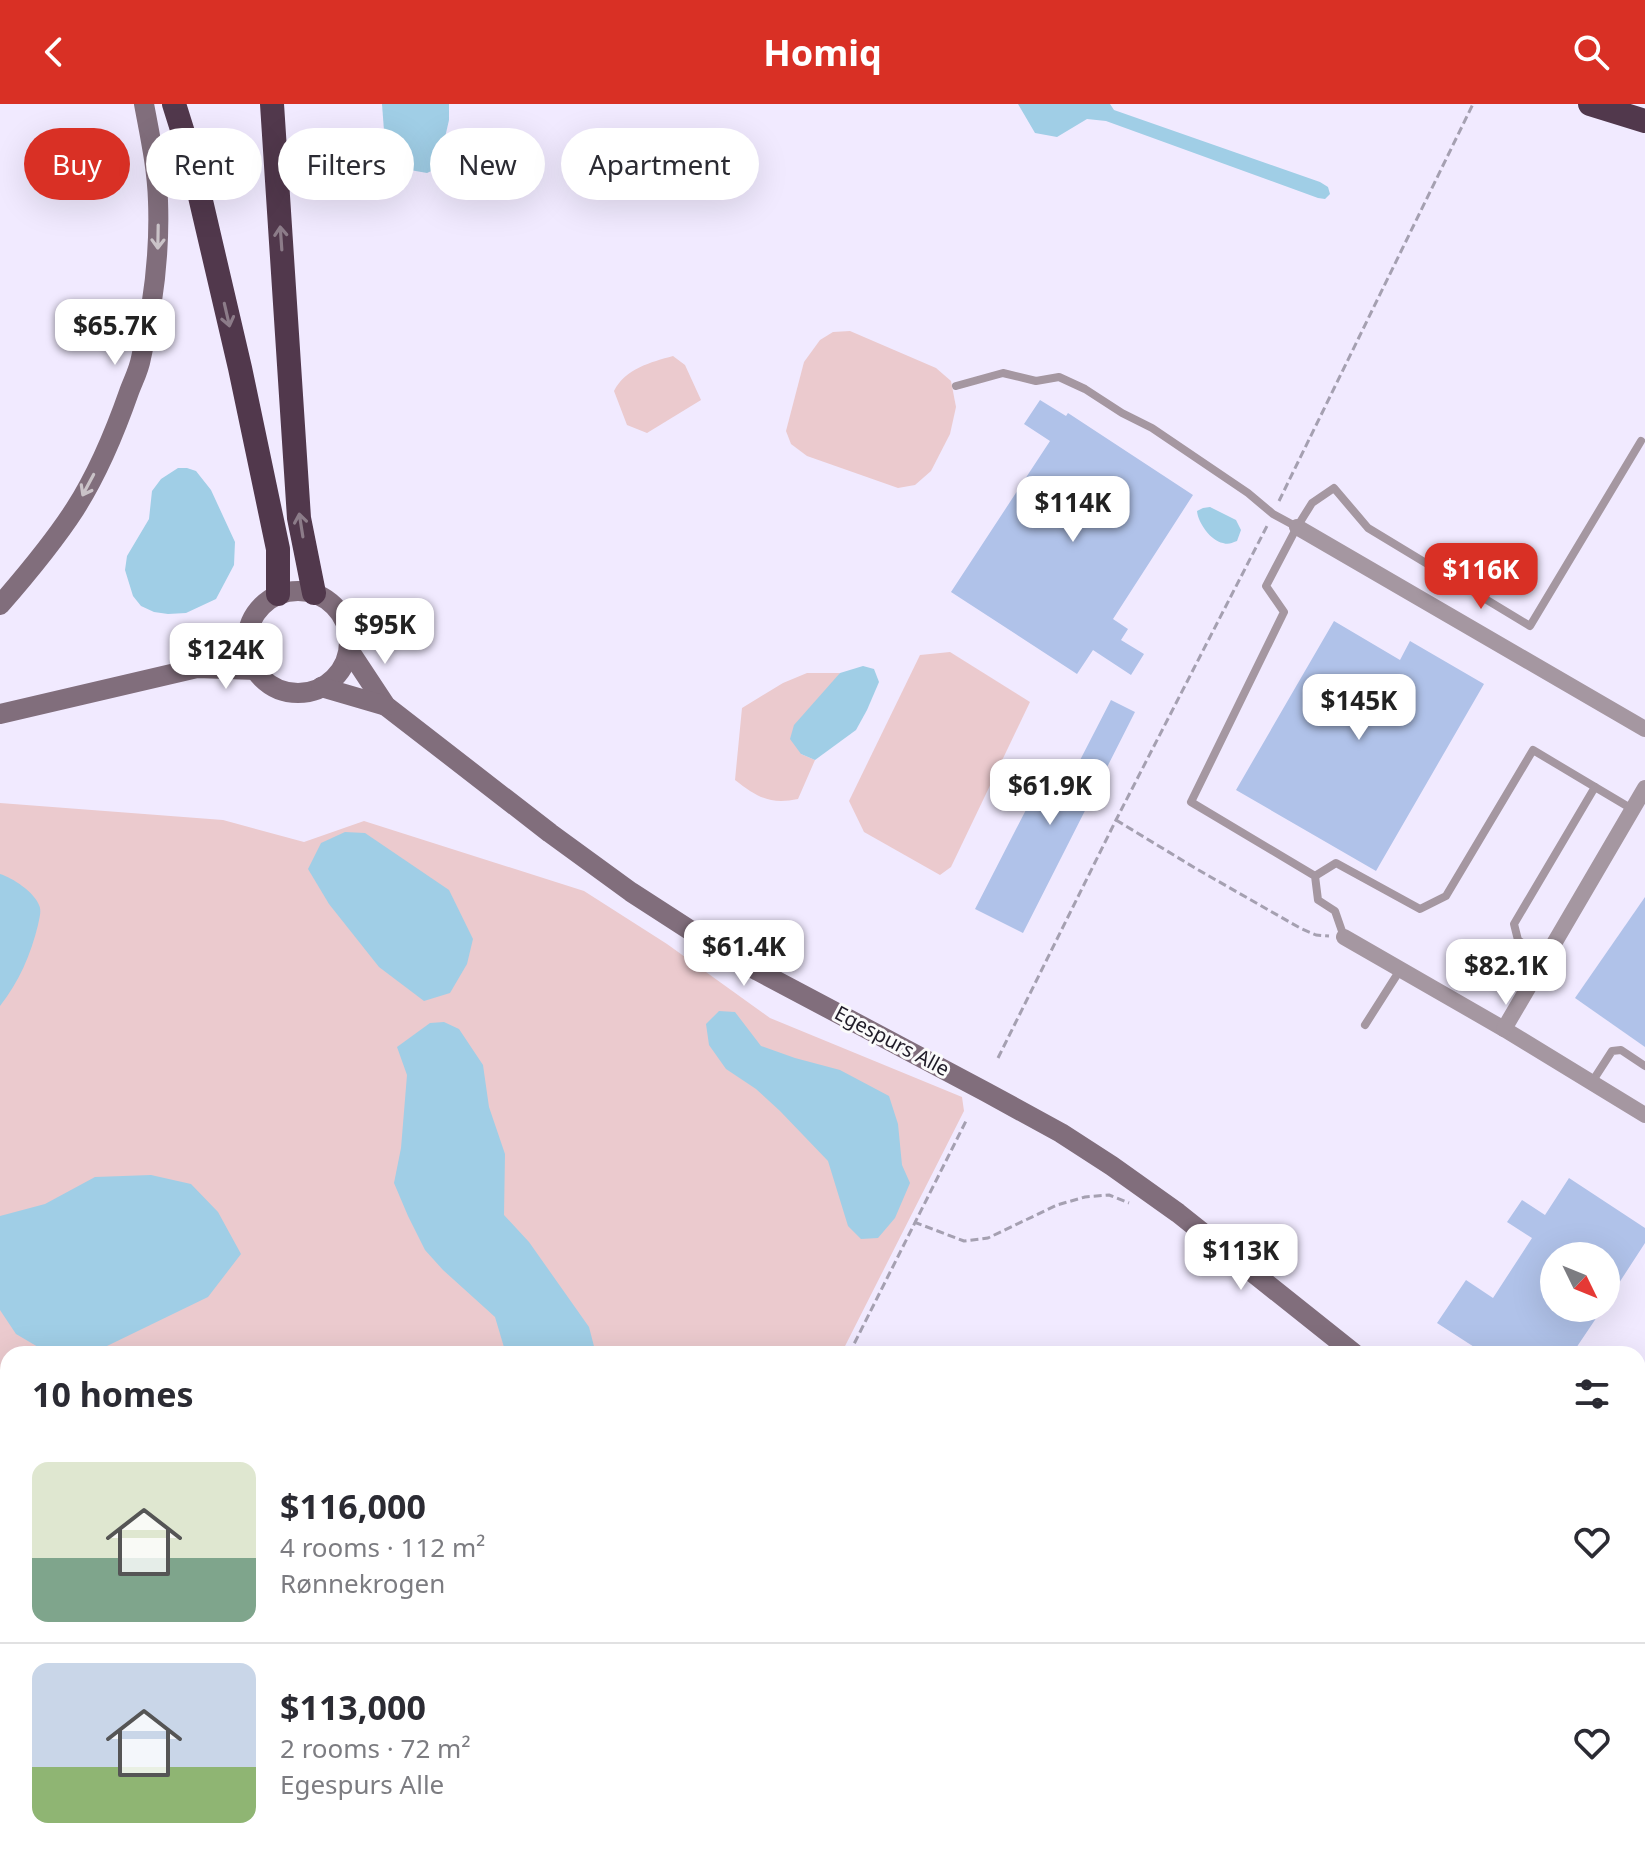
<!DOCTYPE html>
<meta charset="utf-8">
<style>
body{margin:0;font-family:"Noto Sans",sans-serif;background:#f7f7f7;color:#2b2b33;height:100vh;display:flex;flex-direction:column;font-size:30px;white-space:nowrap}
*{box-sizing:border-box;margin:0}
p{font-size:26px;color:#7c7c81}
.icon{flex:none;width:44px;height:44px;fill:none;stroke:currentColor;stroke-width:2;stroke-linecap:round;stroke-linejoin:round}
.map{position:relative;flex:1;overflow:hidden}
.side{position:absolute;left:0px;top:1242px;width:1646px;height:514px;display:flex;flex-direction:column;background:#fff;border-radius:24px 24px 0 0;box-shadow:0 8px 32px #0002}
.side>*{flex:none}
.hud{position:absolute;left:24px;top:24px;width:800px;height:72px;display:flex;gap:16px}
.needle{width:52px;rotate:133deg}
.tools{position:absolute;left:1540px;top:1138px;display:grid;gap:16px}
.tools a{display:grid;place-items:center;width:80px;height:80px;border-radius:50%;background:#fff;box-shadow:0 8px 32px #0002;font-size:40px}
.price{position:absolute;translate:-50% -68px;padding:0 18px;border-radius:16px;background:#fff;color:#222;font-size:26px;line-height:52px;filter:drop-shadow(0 2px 4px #0008)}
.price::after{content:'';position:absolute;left:50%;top:48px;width:24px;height:18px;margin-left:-12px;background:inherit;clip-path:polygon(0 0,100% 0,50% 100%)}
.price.current{background:#d93025;color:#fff}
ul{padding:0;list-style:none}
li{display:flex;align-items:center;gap:24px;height:200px;padding:0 32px}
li+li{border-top:2px solid #e1e1e2}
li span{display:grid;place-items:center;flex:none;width:224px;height:160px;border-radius:16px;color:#555}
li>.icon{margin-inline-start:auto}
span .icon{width:96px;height:96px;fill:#fffc;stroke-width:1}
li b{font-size:34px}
h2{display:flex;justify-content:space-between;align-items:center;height:96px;padding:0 32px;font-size:34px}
.tag{padding:0 28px;border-radius:36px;background:#fff;box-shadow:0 8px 32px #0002;font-size:28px;line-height:72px}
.tag.current{background:#d93025;color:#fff}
header{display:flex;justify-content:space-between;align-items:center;height:104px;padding:0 32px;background:#d93025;color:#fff;font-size:36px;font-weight:700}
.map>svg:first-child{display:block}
.green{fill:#ebcace}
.water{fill:#a0cee6}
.building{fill:#b0c2e9}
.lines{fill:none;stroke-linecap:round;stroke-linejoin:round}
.path{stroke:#a5a0b1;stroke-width:3;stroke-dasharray:8 4;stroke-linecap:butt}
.lane{stroke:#a597a1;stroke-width:8}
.street{stroke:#a597a1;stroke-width:16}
.secondary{stroke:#816e7c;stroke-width:20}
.highway{stroke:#51384c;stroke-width:24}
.oneway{stroke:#cac3c8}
.oneway2{stroke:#8c7c89}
.labels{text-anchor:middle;stroke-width:6;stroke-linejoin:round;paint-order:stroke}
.street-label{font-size:20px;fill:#201c28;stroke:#fbfbfb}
</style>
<header><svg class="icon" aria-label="back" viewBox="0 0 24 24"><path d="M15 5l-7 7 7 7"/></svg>Homiq<svg class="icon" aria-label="search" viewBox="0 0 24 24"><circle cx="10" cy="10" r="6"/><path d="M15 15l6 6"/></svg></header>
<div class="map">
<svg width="1645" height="1755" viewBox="0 0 1645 1755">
<rect width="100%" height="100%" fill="#f1eaff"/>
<g class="green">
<polygon points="850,227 936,264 951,277 956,303 950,330 931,367 915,381 898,384 807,352 791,340 786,327 804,258 820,236 833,228"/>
<path d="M 673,252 L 685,261 L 701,296 L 647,329 L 627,321 L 614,287 C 625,265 651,258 673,252 Z"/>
<polygon points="950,548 1030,598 951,763 940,771 864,728 849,697 920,551"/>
<path d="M 807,569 L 840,569 L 801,650 L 815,656 L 798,695 C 770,701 757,693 735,676 L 742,604 L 783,579 Z"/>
<polygon points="0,699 223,716 304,738 364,717 584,787 667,840 770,914 962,993 964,1007 841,1250 8,1250 8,1748 590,1748 586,1755 0,1755"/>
</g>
<g class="water">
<polygon points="382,0 449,0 449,16 438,64 427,69 410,66 395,57 385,40"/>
<polygon points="1018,0 1110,0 1114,6 1320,78 1328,83 1330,90 1325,95 1318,94 1106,17 1087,15 1057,33 1035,29"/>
<polygon points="178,364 187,364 196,367 211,386 235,438 234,461 216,495 186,509 168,510 154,508 141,502 133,492 125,466 127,452 149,415 152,387 161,375"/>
<path d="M 1210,403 L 1236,416 L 1241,426 L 1237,437 C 1231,439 1229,441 1223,439 C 1211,437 1198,419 1197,407 L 1203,404 Z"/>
<polygon points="863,562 874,565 879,578 867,606 856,626 815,656 801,650 790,635 794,621 840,569"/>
<polygon points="345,728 365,729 449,786 473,835 467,860 450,889 424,897 379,863 329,800 308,765 321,739"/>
<path d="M 0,770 C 13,774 34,788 39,801 C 42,807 39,815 38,821 C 31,850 19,878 0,902 Z"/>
<polygon points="719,907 735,908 761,942 795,954 840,966 889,992 898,1020 902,1061 910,1079 895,1114 878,1134 861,1135 848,1122 828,1057 780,1007 756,985 726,965 709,941 706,920"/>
<polygon points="444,918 459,925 483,961 489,1003 505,1050 504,1111 529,1138 589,1223 596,1250 506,1250 495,1213 443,1166 425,1146 408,1112 394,1079 401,1044 407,971 397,943 430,919"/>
<polygon points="151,1071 191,1080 218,1108 241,1150 208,1193 107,1242 50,1250 16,1230 0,1206 0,1112 45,1100 95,1073"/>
</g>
<g class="building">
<polygon points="1040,296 1066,312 1068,309 1193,391 1113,515 1128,525 1121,536 1144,550 1131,571 1093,546 1077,570 951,488 1050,337 1024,320"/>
<polygon points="1334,517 1400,556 1410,537 1484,580 1376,767 1236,686"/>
<polygon points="1111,596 1135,608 1023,829 975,805 1048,663 1058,669 1076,664"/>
<polygon points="1645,793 1645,943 1575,894"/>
<polygon points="1569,1074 1645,1124 1645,1139 1606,1199 1606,1152 1554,1152 1554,1204 1603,1204 1572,1250 1485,1250 1437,1219 1466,1176 1493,1194 1532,1134 1507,1118 1522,1096 1545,1111"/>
</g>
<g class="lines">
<g class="path">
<polyline points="1279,397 1473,0"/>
<polyline points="1116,716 1195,764 1300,824 1316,831 1329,832"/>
<polyline points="998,954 1116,716 1267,422"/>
<polyline points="914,1118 964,1137 988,1134 1057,1101 1085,1093 1109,1091 1129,1099"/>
<polyline points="849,1250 966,1017"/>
<polyline points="594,1755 598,1748"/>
</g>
<g class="lane">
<polyline points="956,282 1003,269 1036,277 1059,273 1085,285 1122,309 1152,324 1248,389 1273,410 1297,423"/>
<polyline points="1315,772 1336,759 1420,805 1446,792 1533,646 1595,683"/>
<polyline points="1344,833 1335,807 1318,796 1315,772 1191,698 1284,508 1266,482 1297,423 1312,399 1334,384 1368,424 1530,522 1641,337"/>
<polyline points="1545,855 1518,836 1514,820 1595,683 1632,705"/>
<polyline points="1365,921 1400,866"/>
<polyline points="1592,978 1612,947 1621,946 1645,962"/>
<polyline points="1638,1496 1645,1500"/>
<polyline points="1638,1528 1645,1533"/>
<polyline points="1638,1582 1645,1573"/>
<polyline points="1142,1748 1154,1755"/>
<polyline points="1580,1748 1592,1755"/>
<polyline points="1017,1755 1021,1748"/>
<polyline points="1134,1755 1139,1748"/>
<polyline points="1430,1755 1434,1748"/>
<polyline points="1483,1755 1487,1748"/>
</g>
<g class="street">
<polyline points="1297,423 1645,625"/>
<polyline points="1344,833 1504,925 1645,1011"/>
<polyline points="1504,925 1645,684"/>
<polyline points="1214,1748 1226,1755"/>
<polyline points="1366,1755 1371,1748"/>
</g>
<g class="secondary">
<circle cx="298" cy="538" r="51"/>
<path d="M 0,501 C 27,470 53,439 75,405 C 98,369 115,328 129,288 C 133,277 139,266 141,254 C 153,203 160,149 158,97 C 157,64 150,32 144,0"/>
<polyline points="349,546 386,602 550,729 631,788 713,841 758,867 986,988 1061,1029 1112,1062 1178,1109 1355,1250"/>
<polyline points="197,564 247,537"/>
<polyline points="321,583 386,602"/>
<polyline points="0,610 197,564 256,566"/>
<polyline points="1638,1332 1645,1326"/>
<polyline points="1638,1371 1645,1357"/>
<polyline points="1638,1386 1640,1404 1638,1411"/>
<polyline points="1638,1436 1645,1438"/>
</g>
<g class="highway">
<polyline points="174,0 191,54 240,264 278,445 278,490"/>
<polyline points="272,0 299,414 314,489"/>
<polyline points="1590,0 1645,17"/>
</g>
</g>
<defs><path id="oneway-shaft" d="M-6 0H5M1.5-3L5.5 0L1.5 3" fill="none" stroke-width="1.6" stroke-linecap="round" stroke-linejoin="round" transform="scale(2)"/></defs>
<g class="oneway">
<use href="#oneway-shaft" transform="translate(158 133) rotate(91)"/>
<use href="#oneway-shaft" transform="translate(88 381) rotate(118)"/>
</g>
<g class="oneway2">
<use href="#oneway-shaft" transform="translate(281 134) rotate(-94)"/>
<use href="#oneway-shaft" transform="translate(227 211) rotate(77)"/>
<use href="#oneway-shaft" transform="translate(301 421) rotate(-99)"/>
</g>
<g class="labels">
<g class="street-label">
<text transform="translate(892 937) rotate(28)" y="7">Egespurs Alle</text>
</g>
</g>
</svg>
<div class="tools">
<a><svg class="needle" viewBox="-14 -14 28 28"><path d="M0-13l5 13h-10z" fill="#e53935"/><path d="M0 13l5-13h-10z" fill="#7c7c81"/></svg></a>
</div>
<b class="price" style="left:115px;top:263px">$65.7K</b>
<b class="price" style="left:1073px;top:440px">$114K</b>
<b class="price current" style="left:1481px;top:507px">$116K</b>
<b class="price" style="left:385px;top:562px">$95K</b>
<b class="price" style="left:226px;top:587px">$124K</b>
<b class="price" style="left:1359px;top:638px">$145K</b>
<b class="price" style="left:1050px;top:723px">$61.9K</b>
<b class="price" style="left:744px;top:884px">$61.4K</b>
<b class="price" style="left:1506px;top:903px">$82.1K</b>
<b class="price" style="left:1241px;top:1188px">$113K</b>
<div class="hud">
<a class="tag current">Buy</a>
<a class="tag">Rent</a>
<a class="tag">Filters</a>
<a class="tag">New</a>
<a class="tag">Apartment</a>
</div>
<section class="side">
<h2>10 homes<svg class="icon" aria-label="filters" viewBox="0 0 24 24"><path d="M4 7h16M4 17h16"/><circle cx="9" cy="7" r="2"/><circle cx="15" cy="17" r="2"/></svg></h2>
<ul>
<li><span style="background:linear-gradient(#dfe7d0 60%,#7fa58c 0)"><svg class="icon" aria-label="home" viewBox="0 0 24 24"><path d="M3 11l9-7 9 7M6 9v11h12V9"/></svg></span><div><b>$116,000</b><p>4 rooms · 112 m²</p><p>Rønnekrogen</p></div><svg class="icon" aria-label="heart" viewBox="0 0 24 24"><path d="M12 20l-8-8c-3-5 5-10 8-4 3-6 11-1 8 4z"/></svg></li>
<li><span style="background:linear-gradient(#c9d6e8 65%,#8fb573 0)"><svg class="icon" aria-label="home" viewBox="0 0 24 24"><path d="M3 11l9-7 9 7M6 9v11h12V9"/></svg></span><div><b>$113,000</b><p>2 rooms · 72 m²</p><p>Egespurs Alle</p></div><svg class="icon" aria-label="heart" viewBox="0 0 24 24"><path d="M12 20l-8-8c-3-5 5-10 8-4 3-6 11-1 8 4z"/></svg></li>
</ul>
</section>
</div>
